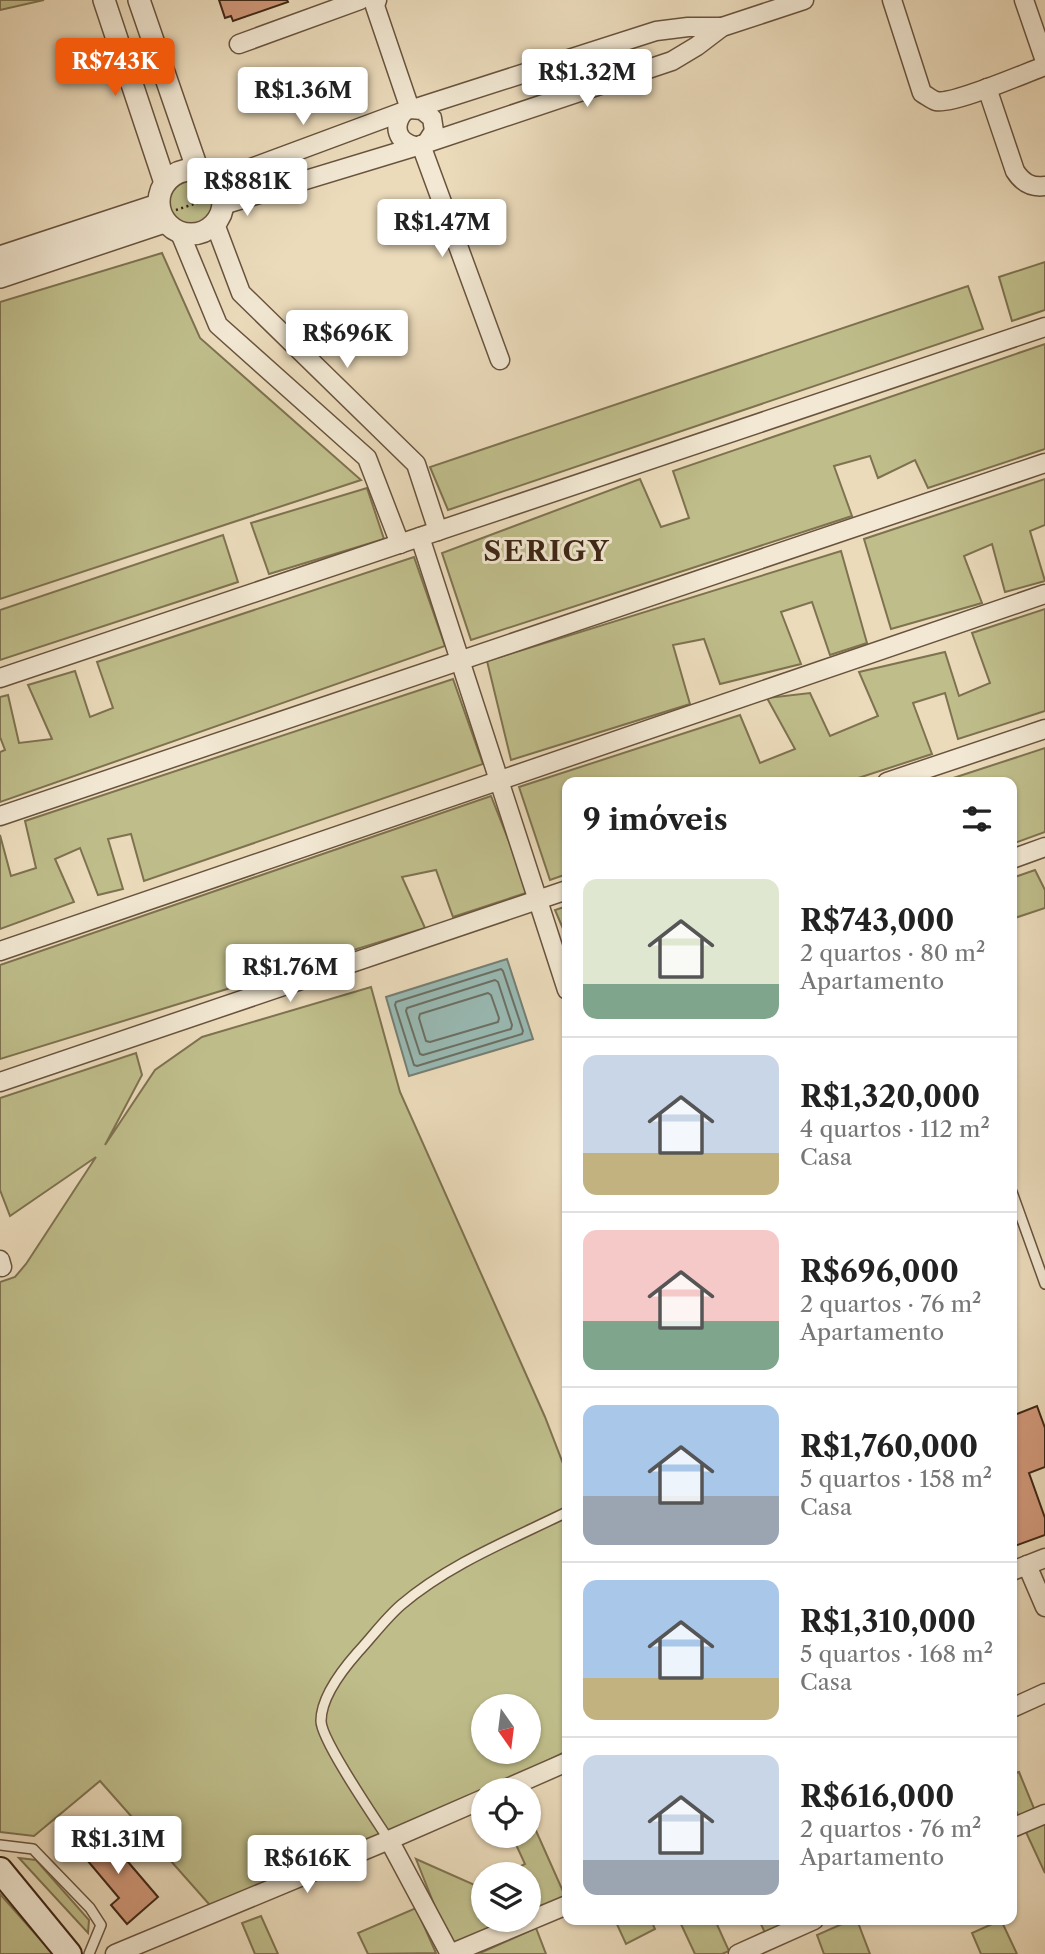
<!DOCTYPE html>
<html lang="pt">
<meta charset="utf-8">
<style>
body{margin:0;font-family:"Libre Caslon Text",serif;background:#f2f2f2;color:#222;height:100vh;display:flex;flex-direction:column;font-size:26px;white-space:nowrap}
*{box-sizing:border-box;margin:0}
p{font-size:23px;color:#767676}
.icon{flex:none;width:38px;height:38px;fill:none;stroke:currentColor;stroke-width:2;stroke-linecap:round;stroke-linejoin:round}
.map{position:relative;flex:1;overflow:hidden}
.side{position:absolute;left:562px;top:777px;width:455px;height:1148px;display:flex;flex-direction:column;background:#fff;border-radius:14px;box-shadow:0 2px 5px #0004}
.side>*{flex:none}
.needle{width:46px;rotate:166deg}
.buttons{position:absolute;left:471px;top:1694px;display:grid;gap:14px}
.buttons a{display:grid;place-items:center;width:70px;height:70px;border-radius:50%;background:#fff;box-shadow:0 2px 5px #0004;font-size:35px}
.price{position:absolute;translate:-50% -60px;padding:0 16px;border-radius:7px;background:#fff;color:#222;font-size:23px;line-height:46px;filter:drop-shadow(0 2px 4px #0008)}
.price::after{content:'';position:absolute;left:50%;top:42px;width:21px;height:16px;margin-left:-10px;background:inherit;clip-path:polygon(0 0,100% 0,50% 100%)}
.price.current{background:#ea580c;color:#fff}
ul{padding:0;list-style:none}
li{display:flex;align-items:center;gap:21px;height:175px;padding:0 21px}
li+li{border-top:2px solid #e0e0e0}
li span{display:grid;place-items:center;flex:none;width:196px;height:140px;border-radius:14px;color:#555}
li>.icon{margin-inline-start:auto}
span .icon{width:84px;height:84px;fill:#fffc;stroke-width:1}
li b{font-size:30px}
h2{display:flex;justify-content:space-between;align-items:center;height:84px;padding:0 21px;font-size:30px}
.map>svg:first-child{display:block}
.green{fill:#bfbe8b;stroke:#7e7250;stroke-width:2;fill-rule:evenodd}
.water{fill:#99bab4;stroke:#757f74;stroke-width:2}
.lines{fill:none;stroke-linecap:round;stroke-linejoin:round}
.shore{stroke:#6c7064;stroke-width:2}
.building{fill:#d1987a;stroke:#3e2615;stroke-width:2}
.service-casing{stroke:#69533e;stroke-width:12}
.minor-casing{stroke:#69533e;stroke-width:21}
.tertiary-casing{stroke:#69533e;stroke-width:24}
.secondary-casing{stroke:#3e2615;stroke-width:28}
.path{stroke:#3e2615;stroke-width:2.5;stroke-dasharray:2 3.5;stroke-linecap:butt}
.service{stroke:#f2e8d3;stroke-width:9}
.minor{stroke:#f2e8d3;stroke-width:18}
.tertiary{stroke:#f2e8d3;stroke-width:21}
.secondary{stroke:#f2e8d3;stroke-width:24}
.labels{text-anchor:middle;stroke-width:6;stroke-linejoin:round;paint-order:stroke}
.district-label{font-size:28px;font-weight:bold;letter-spacing:2px;fill:#3e2615;stroke:#f2e8d3}
</style>
<div class="map">
<svg width="1045" height="1954" viewBox="0 0 1045 1954">
<rect width="100%" height="100%" fill="#ebdbbb"/>
<filter id="stains"><feTurbulence type="fractalNoise" baseFrequency=".00286" numOctaves="4"/><feColorMatrix values="0 0 0 0 .2 0 0 0 0 .09 0 0 0 0 .02 0 0 0 .5 -.17"/></filter>
<radialGradient id="worn" r=".72"><stop offset=".6" stop-color="#630" stop-opacity="0"/><stop offset="1" stop-color="#630" stop-opacity=".3"/></radialGradient>
<g class="green">
<polygon points="0,0 44,0 0,10"/>
<circle cx="192" cy="204" r="23"/>
<polygon points="162,253 200,338 361,480 0,599 0,302"/>
<polygon points="1045,262 1045,310 1012,321 999,277"/>
<polygon points="968,286 983,329 448,510 430,467"/>
<polygon points="1045,344 1045,449 928,488 915,460 878,478 870,456 834,466 852,516 471,640 442,553 640,479 661,527 689,518 673,471"/>
<polygon points="1045,479 1045,525 1030,531 1045,581 1005,592 992,544 964,556 982,603 891,629 864,539"/>
<polygon points="367,488 384,539 269,574 251,523"/>
<polygon points="223,535 238,582 0,660 0,610"/>
<polygon points="841,551 867,643 830,655 812,602 781,612 801,664 720,684 704,639 673,645 690,704 511,760 487,661"/>
<polygon points="414,557 445,646 0,802 0,752 5,750 0,737 0,697 8,695 19,743 52,739 28,685 75,671 90,717 113,708 97,662"/>
<polygon points="1045,609 1045,711 958,739 945,693 913,703 932,754 846,782 567,782 567,874 550,880 519,787 740,715 760,763 795,749 767,698 810,693 830,736 878,716 859,672 945,652 959,696 990,683 972,633"/>
<polygon points="453,679 483,764 144,881 131,834 108,839 123,889 98,895 80,848 55,859 74,902 0,929 0,835 11,876 36,868 25,821"/>
<polygon points="1045,748 1045,832 1012,844 1012,782 941,782"/>
<polygon points="491,796 529,892 453,917 436,870 402,877 425,928 0,1059 0,965"/>
<polygon points="1035,870 1045,890 1045,908 1012,919 1012,878"/>
<polygon points="567,906 567,938 555,910"/>
<path d="M 371,987 L 400,1092 L 545,1417 L 567,1474 L 567,1751 L 487,1790 L 483,1790 L 483,1792 L 216,1912 L 100,1781 L 34,1836 L 0,1832 L 0,1282 L 15,1277 L 26,1264 L 96,1157 L 10,1216 L 0,1190 L 0,1098 L 136,1053 L 142,1075 L 105,1145 L 155,1070 L 202,1037 ZM 483,1706 L 528,1706 L 528,1752 L 483,1752 Z"/>
<polygon points="1019,1772 1035,1811 1045,1814 1045,1873 1012,1802 1012,1774"/>
<polygon points="529,1815 566,1898 529,1917 528,1874 505,1874 525,1864 512,1836 528,1836"/>
<polygon points="19,1858 36,1860 89,1920 88,1933"/>
<polygon points="416,1859 477,1886 483,1898 483,1920 493,1920 497,1930 451,1947"/>
<polygon points="0,1894 53,1954 0,1954"/>
<polygon points="416,1908 436,1953 368,1954 358,1933"/>
<polygon points="261,1916 278,1954 255,1954 242,1923"/>
<polygon points="615,1920 651,1920 655,1929 626,1944"/>
<polygon points="686,1920 715,1920 729,1951 722,1954 695,1954 680,1922"/>
<polygon points="759,1920 795,1920 766,1935"/>
<polygon points="851,1920 857,1920 870,1954 824,1954 817,1935"/>
<polygon points="1001,1920 1017,1954 981,1954 972,1933"/>
<polygon points="536,1928 546,1954 478,1954"/>
</g>
<polygon class="water" points="507,959 533,1039 409,1076 386,997"/>
<g class="lines">
<g class="shore">
<polygon points="501,969 503,971 523,1031 522,1034 417,1066 414,1065 395,1005 396,1002"/>
<polygon points="495,980 498,982 512,1025 511,1029 423,1055 420,1054 406,1011 407,1008"/>
<polygon points="488,993 491,995 499,1018 498,1022 430,1042 426,1041 419,1018 420,1014"/>
</g>
</g>
<g class="building">
<polygon points="219,0 287,0 288,2 233,21 231,16 225,18"/>
<polygon points="1037,1406 1045,1428 1045,1467 1029,1473 1045,1518 1045,1535 1012,1547 1012,1416"/>
<polygon points="99,1828 158,1897 127,1924 111,1905 119,1898 76,1847"/>
</g>
<g class="lines">
<defs>
<g id="service">
<polyline points="1012,1192 1045,1284"/>
<path d="M 389,1840 C 376,1820 321,1740 321,1721 C 321,1697 343,1669 358,1652 C 372,1637 385,1619 401,1605 C 449,1564 510,1540 567,1512"/>
<polyline points="0,1845 33,1849 90,1908 101,1925 89,1954"/>
</g>
<g id="minor">
<polyline points="377,0 375,6 410,109"/>
<path d="M 892,0 L 922,93 C 926,95 932,100 936,101 C 953,105 1025,73 1045,66"/>
<polyline points="1024,0 1045,61"/>
<polyline points="239,44 360,0"/>
<path d="M 987,88 L 1015,171 C 1022,182 1031,188 1045,186"/>
<polyline points="416,108 656,31 688,27 722,27"/>
<path d="M 404,112 C 392,126 397,142 415,146"/>
<polyline points="421,145 500,360"/>
<polyline points="216,181 410,109 422,110 432,118 434,131 427,142"/>
<polyline points="223,205 421,145 672,61 697,46 722,27 804,0"/>
<polyline points="215,224 241,293 416,464 438,531"/>
<polyline points="180,233 218,325 367,458 400,544"/>
<polyline points="420,537 567,990"/>
<polyline points="0,678 1045,327"/>
<polyline points="887,782 1045,729"/>
<polyline points="0,816 1045,463"/>
<polyline points="1012,859 1045,847"/>
<polyline points="0,951 1045,594"/>
<polyline points="0,1082 567,890"/>
<polyline points="0,1260 2,1267"/>
<polyline points="1027,1565 1045,1607"/>
<polyline points="1012,1571 1045,1558"/>
<polyline points="1012,1708 1045,1693"/>
<polyline points="503,1790 567,1762"/>
<polyline points="1012,1828 1045,1814"/>
<polyline points="389,1840 450,1954"/>
<polyline points="115,1954 389,1840 483,1799"/>
<polyline points="450,1954 567,1905"/>
<polyline points="738,1954 814,1920"/>
</g>
<g id="tertiary">
<polyline points="104,0 165,183"/>
<polyline points="139,0 198,171"/>
<circle cx="191" cy="202" r="32"/>
<polyline points="0,257 158,205"/>
<polyline points="0,277 164,222"/>
</g>
<polyline id="secondary" points="0,1870 69,1954"/>
</defs>
<use href="#service" class="service-casing"/>
<use href="#minor" class="minor-casing"/>
<use href="#tertiary" class="tertiary-casing"/>
<use href="#secondary" class="secondary-casing"/>
<polyline class="path" points="176,210 209,199"/>
<use href="#service" class="service"/>
<use href="#minor" class="minor"/>
<use href="#tertiary" class="tertiary"/>
<use href="#secondary" class="secondary"/>
</g>
<g class="labels">
<g class="district-label">
<text x="547" y="561">SERIGY</text>
</g>
</g>
<rect width="100%" height="100%" filter="url(#stains)"/>
<rect width="100%" height="100%" fill="url(#worn)"/>
</svg>
<div class="buttons">
<a><svg class="needle" viewBox="-14 -14 28 28"><path d="M0-13l5 13h-10z" fill="#e53935"/><path d="M0 13l5-13h-10z" fill="#767676"/></svg></a>
<a><svg class="icon" aria-label="locate" viewBox="0 0 24 24"><circle cx="12" cy="12" r="6"/><path d="M12 2v4M12 18v4M2 12h4M18 12h4"/></svg></a>
<a><svg class="icon" aria-label="layers" viewBox="0 0 24 24"><path d="M12 4l9 5-9 5-9-5zM3 14l9 5 9-5"/></svg></a>
</div>
<b class="price current" style="left:115px;top:98px">R$743K</b>
<b class="price" style="left:587px;top:109px">R$1.32M</b>
<b class="price" style="left:303px;top:127px">R$1.36M</b>
<b class="price" style="left:247px;top:218px">R$881K</b>
<b class="price" style="left:442px;top:259px">R$1.47M</b>
<b class="price" style="left:347px;top:370px">R$696K</b>
<b class="price" style="left:290px;top:1004px">R$1.76M</b>
<b class="price" style="left:118px;top:1876px">R$1.31M</b>
<b class="price" style="left:307px;top:1895px">R$616K</b>
<section class="side">
<h2>9 imóveis<svg class="icon" aria-label="filters" viewBox="0 0 24 24"><path d="M4 7h16M4 17h16"/><circle cx="9" cy="7" r="2"/><circle cx="15" cy="17" r="2"/></svg></h2>
<ul>
<li><span style="background:linear-gradient(#dfe7d0 75%,#7fa58c 0)"><svg class="icon" aria-label="home" viewBox="0 0 24 24"><path d="M3 11l9-7 9 7M6 9v11h12V9"/></svg></span><div><b>R$743,000</b><p>2 quartos · 80 m²</p><p>Apartamento</p></div></li>
<li><span style="background:linear-gradient(#c9d6e8 70%,#c2b280 0)"><svg class="icon" aria-label="home" viewBox="0 0 24 24"><path d="M3 11l9-7 9 7M6 9v11h12V9"/></svg></span><div><b>R$1,320,000</b><p>4 quartos · 112 m²</p><p>Casa</p></div></li>
<li><span style="background:linear-gradient(#f6c9c9 65%,#7fa58c 0)"><svg class="icon" aria-label="home" viewBox="0 0 24 24"><path d="M3 11l9-7 9 7M6 9v11h12V9"/></svg></span><div><b>R$696,000</b><p>2 quartos · 76 m²</p><p>Apartamento</p></div></li>
<li><span style="background:linear-gradient(#a9c7e8 65%,#9aa5b1 0)"><svg class="icon" aria-label="home" viewBox="0 0 24 24"><path d="M3 11l9-7 9 7M6 9v11h12V9"/></svg></span><div><b>R$1,760,000</b><p>5 quartos · 158 m²</p><p>Casa</p></div></li>
<li><span style="background:linear-gradient(#a9c7e8 70%,#c2b280 0)"><svg class="icon" aria-label="home" viewBox="0 0 24 24"><path d="M3 11l9-7 9 7M6 9v11h12V9"/></svg></span><div><b>R$1,310,000</b><p>5 quartos · 168 m²</p><p>Casa</p></div></li>
<li><span style="background:linear-gradient(#c9d6e8 75%,#9aa5b1 0)"><svg class="icon" aria-label="home" viewBox="0 0 24 24"><path d="M3 11l9-7 9 7M6 9v11h12V9"/></svg></span><div><b>R$616,000</b><p>2 quartos · 76 m²</p><p>Apartamento</p></div></li>
</ul>
</section>
</div>
